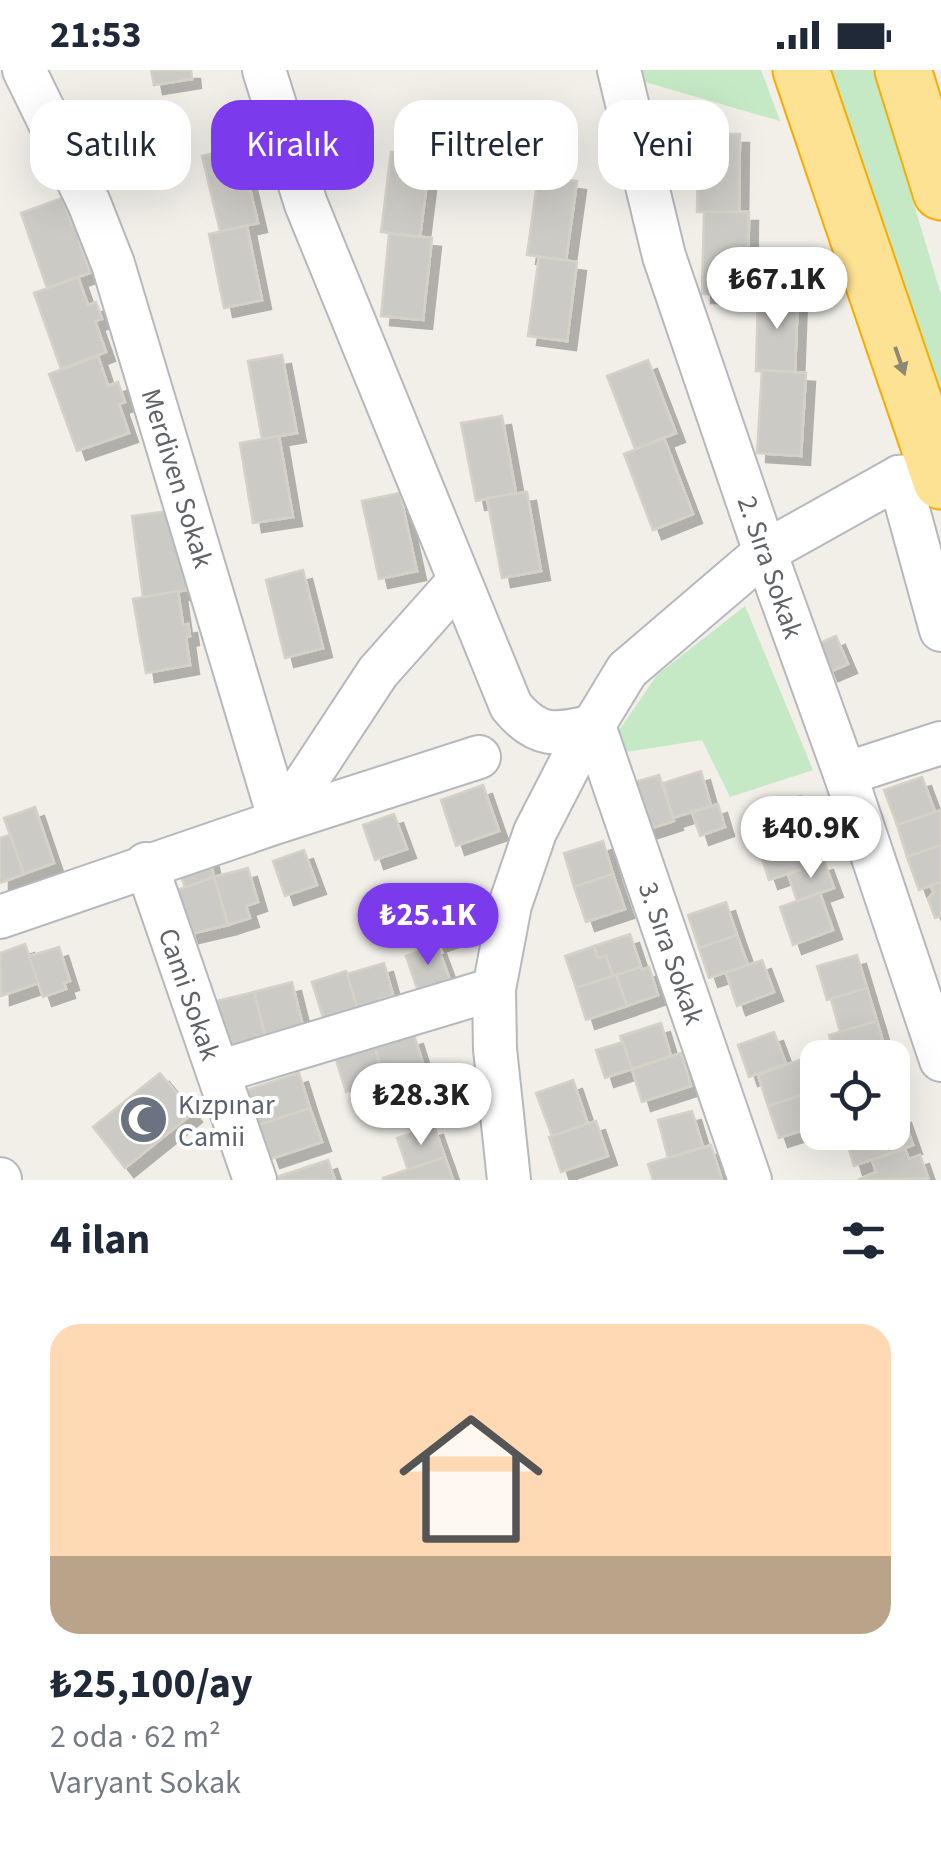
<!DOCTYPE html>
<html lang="tr">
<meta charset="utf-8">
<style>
body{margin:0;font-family:"Source Sans 3",sans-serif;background:#f6f6f7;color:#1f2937;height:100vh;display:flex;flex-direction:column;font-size:38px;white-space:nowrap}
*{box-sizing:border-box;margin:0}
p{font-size:32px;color:#747a83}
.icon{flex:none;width:55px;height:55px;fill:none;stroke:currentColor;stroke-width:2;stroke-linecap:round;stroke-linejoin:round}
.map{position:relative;height:1110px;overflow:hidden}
.panel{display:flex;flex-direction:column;background:#fff;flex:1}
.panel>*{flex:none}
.guide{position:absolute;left:30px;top:30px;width:882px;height:90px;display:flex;gap:20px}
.controls{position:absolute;left:800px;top:970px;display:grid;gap:20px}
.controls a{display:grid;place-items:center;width:110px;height:110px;border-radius:20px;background:#fff;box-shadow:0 10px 40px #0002;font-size:50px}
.price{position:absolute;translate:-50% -85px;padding:0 22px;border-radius:35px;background:#fff;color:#222;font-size:32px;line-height:65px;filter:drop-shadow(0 2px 5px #0008)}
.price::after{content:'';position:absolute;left:50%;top:60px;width:30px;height:22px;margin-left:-15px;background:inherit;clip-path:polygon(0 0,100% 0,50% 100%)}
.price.selected{background:#7c3aed;color:#fff}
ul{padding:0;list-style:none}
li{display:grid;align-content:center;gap:20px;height:530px;padding:0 50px}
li+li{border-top:2px solid #e0e1e3}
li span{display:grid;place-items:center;height:310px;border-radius:30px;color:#555}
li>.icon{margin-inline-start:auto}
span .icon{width:180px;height:180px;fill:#fffc;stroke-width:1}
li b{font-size:42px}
h2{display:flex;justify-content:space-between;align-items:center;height:120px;padding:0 50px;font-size:42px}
.pill{padding:0 35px;border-radius:30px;background:#fff;box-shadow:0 10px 40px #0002;font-size:35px;line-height:90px}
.pill.selected{background:#7c3aed;color:#fff}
.status{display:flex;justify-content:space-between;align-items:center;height:70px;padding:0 50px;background:#fff;direction:ltr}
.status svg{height:28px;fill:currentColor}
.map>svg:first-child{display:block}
.green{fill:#c5e8c5}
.building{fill:#cccac5;stroke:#d6d1c6;stroke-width:2.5;filter:url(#shadow)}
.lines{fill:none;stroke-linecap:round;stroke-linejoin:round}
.minor-casing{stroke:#b5b8bc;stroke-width:46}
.highway-casing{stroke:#f9ab00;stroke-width:59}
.minor{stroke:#fff;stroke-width:42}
.highway{stroke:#fde293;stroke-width:55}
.oneway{fill:#8e8975}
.labels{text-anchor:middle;stroke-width:8;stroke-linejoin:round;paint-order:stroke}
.street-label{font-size:28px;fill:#5f6368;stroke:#fff}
.worship-label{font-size:28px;fill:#5b616d;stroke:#fff;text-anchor:start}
</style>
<div class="status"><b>21:53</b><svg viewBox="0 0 49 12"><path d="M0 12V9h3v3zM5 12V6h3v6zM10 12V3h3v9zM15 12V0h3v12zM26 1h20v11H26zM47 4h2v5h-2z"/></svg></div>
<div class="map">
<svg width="941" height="1110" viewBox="0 0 941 1110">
<defs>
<filter id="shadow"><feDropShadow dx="9" dy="9" stdDeviation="0" flood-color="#0004"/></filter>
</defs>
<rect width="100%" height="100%" fill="#f1efe8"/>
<g class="green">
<polygon points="642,0 761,0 780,51 645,12"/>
<polygon points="823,0 874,0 941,225 941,331"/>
<polygon points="745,536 813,700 730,727 702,670 626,682 618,662 657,605"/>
</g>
<g class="building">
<polygon points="151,0 191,0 192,9 154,15"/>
<polygon points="698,64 740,64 739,142 697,142"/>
<polygon points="240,77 258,153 220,161 202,86"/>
<polygon points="391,82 430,88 420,167 381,162"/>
<polygon points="538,106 577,111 566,190 527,185"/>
<polygon points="62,128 72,155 78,153 85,170 79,172 90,203 47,218 21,143"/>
<polygon points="704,142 749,142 748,225 702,224"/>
<polygon points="247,156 262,230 224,238 209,164"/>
<polygon points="389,164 432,168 423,250 381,246"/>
<polygon points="539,187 577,192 567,271 528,266"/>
<polygon points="78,207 88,235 96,232 102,249 95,251 106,282 61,299 34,223"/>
<polygon points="758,223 798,224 795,302 756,301"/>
<polygon points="282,285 297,363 262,369 248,291"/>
<polygon points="98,286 108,316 118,312 125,332 119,334 129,363 77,381 49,304"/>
<polygon points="648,290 676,363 635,379 607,306"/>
<polygon points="762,300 806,303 801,386 757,383"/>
<polygon points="502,346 516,423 476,431 461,353"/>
<polygon points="279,366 293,447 253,453 240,373"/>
<polygon points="664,368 693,444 653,460 624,384"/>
<polygon points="527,422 541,501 502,508 487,428"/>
<polygon points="400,423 417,501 379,509 362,431"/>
<polygon points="177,440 187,520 143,527 132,446"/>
<polygon points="303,500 323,578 285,588 266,510"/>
<polygon points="178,521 183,555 188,554 190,566 186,567 190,595 146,603 133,529"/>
<polygon points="836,566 848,594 829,602 818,574"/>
<polygon points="701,701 711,736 673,748 663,713"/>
<polygon points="659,705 674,751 643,761 628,714"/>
<polygon points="922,707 935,742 897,755 884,720"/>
<polygon points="483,715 499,761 456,776 441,730"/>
<polygon points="801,726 805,739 816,736 822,755 774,769 764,736"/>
<polygon points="718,734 725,757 700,766 692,742"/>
<polygon points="35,737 54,793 24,804 4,748"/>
<polygon points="941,740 941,775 907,787 897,755"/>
<polygon points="394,744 407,779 375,790 363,755"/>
<polygon points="800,761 811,796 769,810 757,774"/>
<polygon points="10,765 24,804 0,813 0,768"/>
<polygon points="603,771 613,804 574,817 564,783"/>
<polygon points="941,775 941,812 919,820 907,787"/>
<polygon points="304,780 317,815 285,826 273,791"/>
<polygon points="209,785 214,807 185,818 178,796"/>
<polygon points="824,791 834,818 797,831 788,804"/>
<polygon points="248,798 258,832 246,836 250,848 228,855 214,807"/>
<polygon points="613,804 625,839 586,852 574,817"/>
<polygon points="214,807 228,855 190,864 177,820"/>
<polygon points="941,812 941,846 935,848 928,829 934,822 930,816"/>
<polygon points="820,823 833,860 793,875 780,837"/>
<polygon points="455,827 467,862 436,873 423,838"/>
<polygon points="726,832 737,865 699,878 688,845"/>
<polygon points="630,864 641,897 613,906 606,886 598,888 594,876"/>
<polygon points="737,865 748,895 709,908 699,878"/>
<polygon points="25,874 39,913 1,926 0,883"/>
<polygon points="437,875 450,910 418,921 406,886"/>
<polygon points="594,876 598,888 606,886 613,906 576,918 565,886"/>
<polygon points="59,877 70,911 64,913 66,919 43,927 29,886"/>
<polygon points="857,885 867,918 827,930 817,896"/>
<polygon points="762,890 774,922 737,936 726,903"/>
<polygon points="384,893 393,925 379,929 382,937 359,944 347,904"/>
<polygon points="641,897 642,900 649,897 658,925 627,936 616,905"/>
<polygon points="346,901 359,944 325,954 312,912"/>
<polygon points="616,905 627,936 586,950 576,918"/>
<polygon points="292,912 303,956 265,966 254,922"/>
<polygon points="867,918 877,951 840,962 831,929"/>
<polygon points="254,922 265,966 228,975 217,931"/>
<polygon points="877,951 886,981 865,988 836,988 829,965"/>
<polygon points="661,953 671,986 632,999 620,966"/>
<polygon points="774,962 786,994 749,1007 738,975"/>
<polygon points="371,964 384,1009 346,1022 332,977"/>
<polygon points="414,965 424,997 384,1009 375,977"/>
<polygon points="623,972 632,999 605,1008 596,980"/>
<polygon points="681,983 691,1016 642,1032 632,999"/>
<polygon points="810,986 818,1007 818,1019 768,1036 758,1005"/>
<polygon points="416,1000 428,1035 396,1046 384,1009"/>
<polygon points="160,1003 193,1043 125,1098 93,1057"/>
<polygon points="299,1003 310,1038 259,1055 247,1020"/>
<polygon points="573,1010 588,1054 552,1066 536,1023"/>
<polygon points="805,1024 816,1056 779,1068 768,1036"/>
<polygon points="310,1038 322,1072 271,1089 259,1055"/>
<polygon points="692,1041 703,1077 668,1088 658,1050"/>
<polygon points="902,1044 913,1075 854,1096 844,1064 892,1062 892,1047"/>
<polygon points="596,1051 608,1086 561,1102 549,1067"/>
<polygon points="434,1056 445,1087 408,1100 397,1068"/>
<polygon points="711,1075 722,1110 653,1110 648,1094"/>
<polygon points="905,1079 909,1089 920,1085 928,1108 858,1110 876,1102 872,1090"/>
<polygon points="445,1087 453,1110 383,1110 383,1108"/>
<polygon points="328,1090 335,1110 275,1110 274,1108"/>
</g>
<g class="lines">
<defs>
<g id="minor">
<polyline points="24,0 89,133 113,194 280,751 479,687"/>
<path d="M 264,0 L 306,134 L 511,636 C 538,669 556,665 594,656 L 750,1110"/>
<polyline points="619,0 664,186 765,482 845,704 941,990"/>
<polyline points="899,407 941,560"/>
<polyline points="845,704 941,673"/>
<polyline points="146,794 255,1110"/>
<polyline points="0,847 280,751 378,602 458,512"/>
<polyline points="218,1002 494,919"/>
<polyline points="0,1109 0,1110"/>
<polyline points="509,1110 495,979 494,919 510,835 535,762 570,694 627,600 765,482 899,407 938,403"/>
</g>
<g id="highway">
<polyline points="801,0 941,411"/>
<polyline points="903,0 941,122"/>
</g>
</defs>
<use href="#minor" class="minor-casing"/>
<use href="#highway" class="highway-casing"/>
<use href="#minor" class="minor"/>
<use href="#highway" class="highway"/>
</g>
<defs><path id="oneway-solid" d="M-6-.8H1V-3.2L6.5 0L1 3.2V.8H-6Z" transform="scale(2.5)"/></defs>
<use class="oneway" href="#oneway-solid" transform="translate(900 291) rotate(71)"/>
<defs>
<symbol id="mosque-disc" viewBox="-11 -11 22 22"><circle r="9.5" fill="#6b7280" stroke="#fff"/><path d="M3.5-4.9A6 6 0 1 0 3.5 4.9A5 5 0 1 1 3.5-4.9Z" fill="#fff"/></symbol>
</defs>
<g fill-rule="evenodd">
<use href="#mosque-disc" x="116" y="1022" width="55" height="55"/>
</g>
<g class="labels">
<g class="street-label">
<text transform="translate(178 408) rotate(73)" y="10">Merdiven Sokak</text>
<text transform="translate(771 497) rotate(71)" y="10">2. Sıra Sokak</text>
<text transform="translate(672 883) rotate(71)" y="10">3. Sıra Sokak</text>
<text transform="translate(190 924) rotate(71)" y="10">Cami Sokak</text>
</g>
<g class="worship-label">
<text x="178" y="1044">Kızpınar<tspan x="178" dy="32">Camii</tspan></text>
</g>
</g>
</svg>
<div class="controls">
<a><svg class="icon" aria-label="locate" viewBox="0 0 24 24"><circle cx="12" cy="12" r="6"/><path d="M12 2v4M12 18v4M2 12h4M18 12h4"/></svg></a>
</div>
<b class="price" style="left:777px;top:262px">₺67.1K</b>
<b class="price" style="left:811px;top:811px">₺40.9K</b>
<b class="price selected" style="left:428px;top:898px">₺25.1K</b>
<b class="price" style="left:421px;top:1078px">₺28.3K</b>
<div class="guide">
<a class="pill">Satılık</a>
<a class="pill selected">Kiralık</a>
<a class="pill">Filtreler</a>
<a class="pill">Yeni</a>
</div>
</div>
<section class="panel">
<h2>4 ilan<svg class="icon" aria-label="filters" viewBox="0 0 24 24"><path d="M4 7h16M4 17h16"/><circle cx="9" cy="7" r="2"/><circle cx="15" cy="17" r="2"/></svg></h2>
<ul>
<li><span style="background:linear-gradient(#ffd9b3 75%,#b9a48a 0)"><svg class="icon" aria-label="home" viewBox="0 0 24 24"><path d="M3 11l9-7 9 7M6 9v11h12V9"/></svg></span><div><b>₺25,100/ay</b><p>2 oda · 62 m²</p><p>Varyant Sokak</p></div></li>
</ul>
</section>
